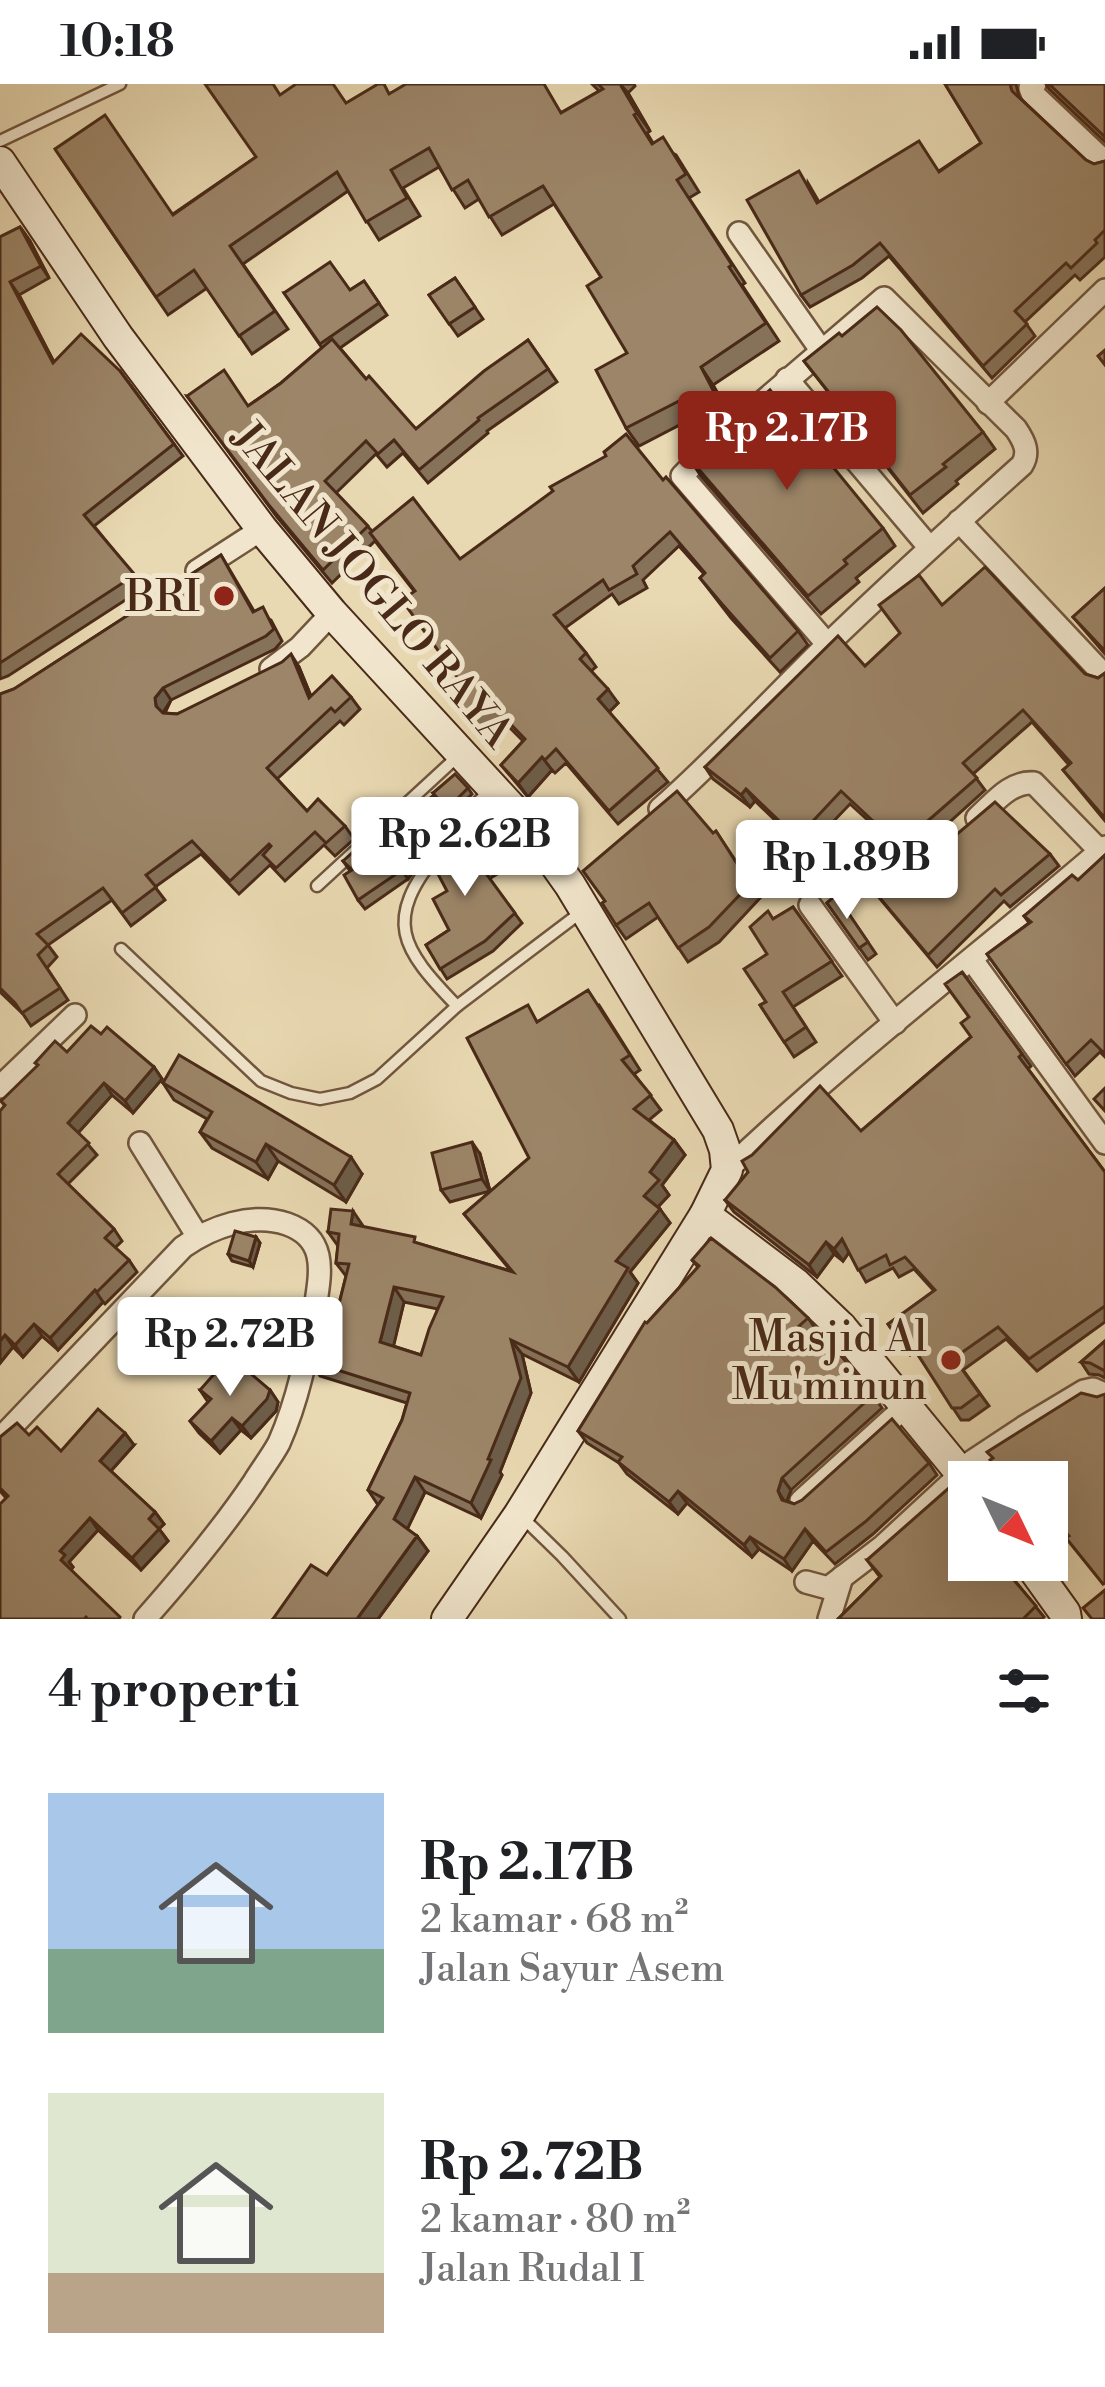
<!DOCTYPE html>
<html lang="id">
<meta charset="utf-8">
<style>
body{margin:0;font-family:"Libre Bodoni",serif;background:#f6f6f6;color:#202124;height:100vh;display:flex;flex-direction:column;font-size:45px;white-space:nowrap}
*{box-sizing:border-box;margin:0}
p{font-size:39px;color:#757577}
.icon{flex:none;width:66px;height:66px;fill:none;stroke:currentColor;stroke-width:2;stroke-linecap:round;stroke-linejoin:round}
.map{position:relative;height:1535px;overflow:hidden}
.drawer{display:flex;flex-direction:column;background:#fff;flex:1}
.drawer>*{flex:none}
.needle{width:78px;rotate:133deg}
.buttons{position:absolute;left:948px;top:1377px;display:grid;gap:24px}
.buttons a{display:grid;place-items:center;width:120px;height:120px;border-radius:0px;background:#fff;box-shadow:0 12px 48px #0002;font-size:60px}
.price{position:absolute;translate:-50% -102px;padding:0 27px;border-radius:12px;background:#fff;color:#222;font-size:39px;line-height:78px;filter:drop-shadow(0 3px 6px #0008)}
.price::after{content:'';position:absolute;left:50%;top:72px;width:36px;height:27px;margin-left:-18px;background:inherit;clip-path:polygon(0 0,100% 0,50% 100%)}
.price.active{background:#8f2418;color:#fff}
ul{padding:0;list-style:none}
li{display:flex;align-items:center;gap:36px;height:300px;padding:0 48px}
li span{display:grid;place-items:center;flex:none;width:336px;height:240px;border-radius:0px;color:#555}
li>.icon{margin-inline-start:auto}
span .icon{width:144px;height:144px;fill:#fffc;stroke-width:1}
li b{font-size:51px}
h2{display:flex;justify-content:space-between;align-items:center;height:144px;padding:0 48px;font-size:51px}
.status{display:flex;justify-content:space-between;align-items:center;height:84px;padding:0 60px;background:#fff;direction:ltr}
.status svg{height:33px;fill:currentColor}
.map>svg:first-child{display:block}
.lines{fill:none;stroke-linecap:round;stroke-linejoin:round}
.lane-casing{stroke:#71563e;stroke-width:15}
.street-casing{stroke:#71563e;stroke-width:26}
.secondary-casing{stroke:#492a18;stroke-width:34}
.lane{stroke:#f1e6cd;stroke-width:10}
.street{stroke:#f1e6cd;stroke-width:21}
.secondary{stroke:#f1e6cd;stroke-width:30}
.wall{fill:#867259;stroke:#492a18;stroke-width:3;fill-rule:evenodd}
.shaded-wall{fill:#6d5d49;stroke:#492a18;stroke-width:3}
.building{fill:#9c8568;stroke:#492a18;stroke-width:3;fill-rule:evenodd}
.poi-dot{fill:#8f2418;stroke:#f1e6cd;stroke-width:4.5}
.labels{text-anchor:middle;stroke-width:10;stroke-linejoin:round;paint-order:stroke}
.street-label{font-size:42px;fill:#492a18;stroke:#f1e6cd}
.poi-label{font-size:42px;fill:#492a18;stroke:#f1e6cd;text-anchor:end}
</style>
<div class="status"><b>10:18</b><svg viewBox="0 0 49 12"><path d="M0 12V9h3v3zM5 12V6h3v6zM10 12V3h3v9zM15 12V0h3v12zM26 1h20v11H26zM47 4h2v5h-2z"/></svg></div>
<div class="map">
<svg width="1105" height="1535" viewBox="0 0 1105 1535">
<rect width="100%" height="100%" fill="#e9d9b2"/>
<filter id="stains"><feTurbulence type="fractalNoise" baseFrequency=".00167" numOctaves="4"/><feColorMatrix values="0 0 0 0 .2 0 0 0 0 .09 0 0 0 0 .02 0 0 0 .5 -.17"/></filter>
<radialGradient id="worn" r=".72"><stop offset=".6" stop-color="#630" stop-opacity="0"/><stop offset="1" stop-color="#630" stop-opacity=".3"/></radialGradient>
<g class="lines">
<defs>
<g id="lane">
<polyline points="0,57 120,0"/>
<polyline points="451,754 472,724 488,708"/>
<path d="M 439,768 C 382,837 401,864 457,922"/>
<polyline points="317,802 457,673"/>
<polyline points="121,865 261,997 291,1009 320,1015 350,1009 377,995 457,922 580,829"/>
<polyline points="522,1433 562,1472 620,1535"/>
</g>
<g id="street">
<polyline points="1035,0 1030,4 1032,9 1105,78"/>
<polyline points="739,149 821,266"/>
<polyline points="787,295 929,463"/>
<polyline points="988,319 1105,206"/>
<polyline points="710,363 682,392 828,561"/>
<polyline points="959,437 1105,592"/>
<polyline points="197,487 262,445"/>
<polyline points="271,585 300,563 332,529"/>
<path d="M 660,725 C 718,674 770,617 825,563 C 889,501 955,441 1022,381 C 1030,368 1024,357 1016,345 L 884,214 L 752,327"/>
<path d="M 977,734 C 994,719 1010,697 1034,699 L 1100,767"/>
<polyline points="810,821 895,939"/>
<polyline points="972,876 1105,1059"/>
<polyline points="0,1003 75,931"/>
<polyline points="140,1059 198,1153"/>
<path d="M 727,1086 C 847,972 979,871 1105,763"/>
<path d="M 0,1355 L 183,1163 C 211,1143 252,1128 287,1140 C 329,1155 320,1190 315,1225 C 307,1271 298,1316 279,1359 C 272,1372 262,1385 254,1398 C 221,1447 184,1491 145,1535"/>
<polyline points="959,1386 1024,1343 1084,1307 1093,1305 1105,1310"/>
<polyline points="801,1417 905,1323"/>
<polyline points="806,1498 828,1504 883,1462 962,1389"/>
<polyline points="829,1535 842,1493"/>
</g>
<g id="secondary">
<polyline points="0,78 118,253 262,445 332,529 528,742 570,801 718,1046 725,1066 727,1086 705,1131 519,1431 447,1535"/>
<polyline points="705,1131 796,1200 841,1243 969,1399"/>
<polyline points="1027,1476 1065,1529 1066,1535"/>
</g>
</defs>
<use href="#lane" class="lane-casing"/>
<use href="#street" class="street-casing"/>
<use href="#secondary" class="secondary-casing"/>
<use href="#lane" class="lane"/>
<use href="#street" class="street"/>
<use href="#secondary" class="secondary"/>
</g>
<g class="wall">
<polygon points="592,0 634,0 635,2 628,9 650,47 647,49 653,59 676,71 699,108 689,114 745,199 742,201 779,257 713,301 728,328 707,346 697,332 639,362 626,344 627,269 601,193 554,120 502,151 479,115 465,124 439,83 403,104 420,132 379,156 348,107 243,180 288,245 252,270 207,204 168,231 55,65 173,130 256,73 281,11 346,19 391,9 562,28 599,7"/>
<polygon points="945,0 1016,0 1019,13 1086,76 1094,80 1105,77 1105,173 1080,196 1075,191 1025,238 1035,252 992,294 889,172 862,194 810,223 801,211 808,99 819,118 939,87 981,59"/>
<polygon points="1046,0 1105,0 1105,58 1049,5"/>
<polygon points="20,143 30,157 49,194 19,211 54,278 120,287 183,372 94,442 144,504 8,592 0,595 0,153"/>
<polygon points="455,194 483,235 458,252 429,211"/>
<polygon points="364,197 387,231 340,264 366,295 416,345 528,256 557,298 487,347 488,349 428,399 403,369 387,383 376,370 336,409 372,447 460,475 663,396 798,547 808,561 780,588 731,534 700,494 704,490 679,462 643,496 647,504 619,520 612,510 565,544 586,569 596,583 591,587 618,619 609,628 668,698 618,740 566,679 555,689 552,686 528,713 501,681 523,657 501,635 484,651 466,630 456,616 466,607 414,507 375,457 332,499 277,433 187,312 248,322 281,299 322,264 284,209 350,206"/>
<polygon points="842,252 983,348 995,365 956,397 958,400 923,429 804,277"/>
<polygon points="689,374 883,444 895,462 856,494 859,498 821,530 701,392"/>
<polygon points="221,471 254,527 271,536 282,557 275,565 171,616 165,629 177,630 299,583 311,612 351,613 360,625 344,641 340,637 277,695 307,727 345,742 354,755 335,772 324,761 285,797 270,781 239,810 201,770 155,803 165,816 131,842 112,816 48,861 57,873 47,884 68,916 31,942 23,930 0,908 0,610 14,605"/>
<polygon points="1105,504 1105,570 1073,533"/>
<polygon points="942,521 1085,590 1098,594 1105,589 1105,737 1063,686 1069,681 1032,638 973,690 985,706 931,755 926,767 1050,770 1059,782 1010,823 1004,817 937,883 841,768 873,741 850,720 806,766 755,717 750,723 713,695 705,683 865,582"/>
<polygon points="468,704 472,710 451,731 433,709"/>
<polygon points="451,735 408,795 365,825 358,816 350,787 343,777 372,770"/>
<polygon points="716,747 760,814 719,858 688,878 658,833 626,855 616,841"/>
<polygon points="468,758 485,763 499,789 489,795 522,839 493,867 447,895 426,861 449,846 447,807"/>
<polygon points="1105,771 1105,973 1100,968 1075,992 987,870 1029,839 1024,832 1078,796"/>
<polygon points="836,811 876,870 868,876 827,819"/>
<polygon points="793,823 842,892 793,923 816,958 794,973 760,921 766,918 767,870 773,835"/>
<polygon points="962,888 1031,982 1028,985 1105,1088 1105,1238 1037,1287 1006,1255 963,1286 989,1322 969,1336 961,1336 916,1268 910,1271 888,1240 934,1207 914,1185 899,1193 893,1184 866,1198 849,1168 843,1177 834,1170 817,1193 734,1128 725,1116 861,1047 971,953"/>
<path d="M 599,921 L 640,986 L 634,990 L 661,1026 L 649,1036 L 674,1056 L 685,1071 L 662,1101 L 669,1111 L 658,1123 L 670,1139 L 630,1188 L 638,1199 L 579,1298 L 522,1270 L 531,1309 L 500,1388 L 502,1391 L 481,1434 L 425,1408 L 407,1445 L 417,1452 L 428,1467 L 378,1535 L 273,1535 L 327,1491 L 378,1421 L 368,1406 L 402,1336 L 407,1319 L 320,1292 L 309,1277 L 329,1260 L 346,1192 L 336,1179 L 338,1162 L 328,1148 L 363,1143 L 511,1187 L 464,1130 L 529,1074 L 539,937 ZM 404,1218 L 438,1225 L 421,1271 L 393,1262 Z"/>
<polygon points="101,950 154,983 162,995 133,1029 112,1011 78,1049 97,1071 68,1100 114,1145 122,1157 115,1164 129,1176 137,1188 105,1220 103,1218 58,1266 42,1252 23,1273 13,1263 0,1279 5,1022 1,1017 67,968"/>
<polygon points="163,999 362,1090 346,1118 278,1077 268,1095 212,1064 200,1048 207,1035 174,1016"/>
<polygon points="480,1070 490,1107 450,1118 441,1106"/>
<polygon points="256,1153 260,1159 253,1183 232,1177 228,1170"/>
<polygon points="692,1176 808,1234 817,1247 810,1252 873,1311 882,1324 791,1406 787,1417 794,1420 929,1379 937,1391 873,1450 835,1480 813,1457 792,1487 759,1465 752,1473 687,1419 678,1430 627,1390 619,1379 587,1359 578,1347 647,1239 698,1183"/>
<polygon points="1105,1257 1105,1294 1099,1291 1089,1290 1081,1278"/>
<polygon points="200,1306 270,1306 278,1318 276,1327 251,1354 241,1346 220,1369 199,1349 190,1337 208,1318"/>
<polygon points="29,1351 61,1367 134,1361 111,1387 155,1428 164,1440 159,1445 168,1457 141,1486 98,1446 69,1478 73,1483 71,1486 0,1535 6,1414 0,1407 0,1353"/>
<polygon points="867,1476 1008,1476 1013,1490 1011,1492 1044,1533 1042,1535 838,1535 880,1493"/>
</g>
<g class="shaded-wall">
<polygon points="620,0 628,9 650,47 637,29"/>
<polygon points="21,144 30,157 49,194 41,182"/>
<polygon points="10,198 19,211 61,292 53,279"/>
<polygon points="701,283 713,301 728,328 715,310"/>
<polygon points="291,570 299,583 317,627 309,614"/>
<polygon points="163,604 171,616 164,627 165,635 156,622 155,614"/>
<polygon points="608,605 618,619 608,629 598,615"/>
<polygon points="542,673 552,686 528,713 518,699"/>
<polygon points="746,705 755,717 750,723 741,711"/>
<polygon points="445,726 451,735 408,795 402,786"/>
<polygon points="922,742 931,755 926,768 917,755"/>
<polygon points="154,983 162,995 133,1029 125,1017"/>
<polygon points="104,999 112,1011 76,1051 68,1039"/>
<polygon points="674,1056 685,1071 662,1101 669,1111 655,1126 644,1112 650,1088"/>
<polygon points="472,1058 480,1070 490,1107 482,1095"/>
<polygon points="266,1060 278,1077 268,1095 256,1078"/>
<polygon points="351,1073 362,1090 346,1118 334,1101"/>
<polygon points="660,1125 670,1139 630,1188 638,1199 579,1298 568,1283 616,1177"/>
<polygon points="353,1127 363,1142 362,1155 351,1140"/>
<polygon points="256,1153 260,1159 253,1183 249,1177"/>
<polygon points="842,1155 850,1167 843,1177 834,1165"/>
<polygon points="826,1158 834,1170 817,1193 809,1181"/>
<polygon points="394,1203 404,1218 391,1273 380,1258"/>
<polygon points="95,1206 103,1218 58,1266 50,1254"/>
<polygon points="34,1240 42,1252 23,1273 15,1261"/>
<polygon points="5,1251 13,1263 0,1279 0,1257"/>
<polygon points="511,1256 522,1270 531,1309 500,1388 502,1391 481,1434 471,1419 488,1375"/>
<polygon points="270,1306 278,1318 276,1327 251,1354 242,1342"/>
<polygon points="232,1334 241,1346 220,1369 211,1357"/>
<polygon points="125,1349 134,1361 109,1389 100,1377"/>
<polygon points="415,1393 425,1408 405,1450 394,1435"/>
<polygon points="782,1394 791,1406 786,1419 791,1428 778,1407"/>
<polygon points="678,1407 687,1419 678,1430 669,1418"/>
<polygon points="155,1428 164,1440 159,1445 168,1457 141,1486 132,1474 149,1435"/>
<polygon points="90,1434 98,1446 69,1478 73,1483 69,1488 61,1476 60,1467"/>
<polygon points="805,1445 813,1457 792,1487 784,1475"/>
<polygon points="417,1452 428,1467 378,1535 357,1535"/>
<polygon points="750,1453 759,1465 752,1473 744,1461"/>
</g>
<g class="building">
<polygon points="205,0 273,0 280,11 296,0 333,0 346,19 378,0 384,0 389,10 406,0 544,0 561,29 603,5 598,0 620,0 637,29 634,31 652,60 663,53 686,90 677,96 732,181 729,183 766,239 701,283 715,310 695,328 687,313 626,344 596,286 627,269 587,202 601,193 543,102 489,133 468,96 452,106 429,64 391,86 407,114 366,138 337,88 230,162 275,227 239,252 194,186 156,213 55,65 105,31 173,131 256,73"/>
<polygon points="945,0 1010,0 1012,7 1086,76 1094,80 1105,77 1105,146 1095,156 1097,159 1071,184 1066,179 1015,227 1027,240 983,282 880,159 853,181 801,211 747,116 799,87 817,119 919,57 939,88 981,59"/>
<polygon points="1049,0 1105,0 1105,53"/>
<polygon points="20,143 41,182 10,198 53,279 81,250 120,287 174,360 84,431 135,491 0,579 0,153"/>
<polygon points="330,178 350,206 364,197 379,219 320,260 284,209"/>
<polygon points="455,194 475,223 449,240 429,211"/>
<polygon points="877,223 901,246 983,348 943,380 946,383 910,411 804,277 839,249 842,252"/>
<polygon points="332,255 366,295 369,292 416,345 484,287 528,256 548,285 478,334 479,336 419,386 394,356 378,370 366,357 325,397 368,442 323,486 268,420 187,312 224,286 248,322 281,299"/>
<polygon points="1105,266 1105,281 1098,272"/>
<polygon points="770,306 883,444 844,476 847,480 808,512 689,374"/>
<polygon points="626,350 663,396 666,393 798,547 770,574 722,520 700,494 705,489 670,448 633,482 637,490 609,506 603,496 554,531 586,569 580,575 608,605 598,615 658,684 609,727 556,665 545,676 542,673 518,699 501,681 525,655 492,621 474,637 456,616 467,607 402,516 415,507 370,449 413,414 460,475 553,407 550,403 606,372 604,368"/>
<polygon points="221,471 253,528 263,523 274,545 266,552 163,604 155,614 156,622 163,629 177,630 282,578 291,570 309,614 332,592 351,613 335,628 331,624 267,684 307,727 318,715 345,742 326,759 315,748 276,784 263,771 271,762 269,760 230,797 192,757 146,791 156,803 122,829 103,804 37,850 48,861 38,871 60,904 22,929 15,919 0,904 0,610 14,605"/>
<polygon points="985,483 1085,590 1098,594 1105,589 1105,734 1063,686 1071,679 1023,626 963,679 977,694 922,742 917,755 926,767 936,768 995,718 1050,770 1001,811 995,805 928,871 841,768 875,739 841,707 797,754 746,705 741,711 705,683 838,552 865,582 900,549 879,521 919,491 942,521"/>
<polygon points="1105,504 1105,567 1073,533"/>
<polygon points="455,690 468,704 447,725 433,709"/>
<polygon points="677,707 713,749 716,747 750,800 709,843 678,864 649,819 616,841 602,819 605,817 583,787"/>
<polygon points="434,711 445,726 402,786 358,816 344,791 352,786 343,777 362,760 372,770 405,748 398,738"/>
<polygon points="456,741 468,758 477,753 492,779 482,784 515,829 485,857 440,885 426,861 449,846 433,815 447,807 430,775"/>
<polygon points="1105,771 1105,970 1091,956 1066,980 987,870 1031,838 1024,832 1072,791 1078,796"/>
<polygon points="836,811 868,858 859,864 827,819"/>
<polygon points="793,823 832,877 783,908 806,943 784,958 760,921 766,918 744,885 767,870 750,843 768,827 773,835"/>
<polygon points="962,888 1022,970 1019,973 1105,1088 1105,1222 1029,1275 998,1243 954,1274 980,1310 961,1324 952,1324 908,1255 901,1259 888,1240 935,1206 905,1173 890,1181 886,1171 858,1186 842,1155 834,1165 826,1158 809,1181 725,1116 748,1088 742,1077 752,1071 820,1002 861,1047 971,953 961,939 969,933 945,900"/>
<path d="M 588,906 L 630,971 L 622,976 L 651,1011 L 634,1025 L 674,1056 L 650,1088 L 659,1096 L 644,1112 L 660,1125 L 616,1177 L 628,1184 L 568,1283 L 511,1256 L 521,1294 L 488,1375 L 491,1376 L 471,1419 L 415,1393 L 394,1435 L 417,1452 L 357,1535 L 273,1535 L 311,1481 L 327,1491 L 383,1414 L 368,1406 L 402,1336 L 410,1309 L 309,1277 L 315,1256 L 329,1260 L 349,1180 L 336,1179 L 339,1150 L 328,1148 L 331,1125 L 353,1127 L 351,1140 L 415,1153 L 414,1158 L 513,1188 L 464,1130 L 529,1074 L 467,954 L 528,921 L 537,938 ZM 394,1203 L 443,1213 L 429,1245 L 421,1271 L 380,1258 Z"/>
<polygon points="91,942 101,950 107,943 154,983 125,1017 104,999 68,1039 89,1059 58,1090 114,1145 105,1154 129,1176 97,1208 95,1206 50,1254 34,1240 15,1261 5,1251 0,1257 0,1027 5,1021 1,1017 38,981 35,979 55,957 67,968"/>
<polygon points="179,971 351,1073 334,1101 266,1060 256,1078 200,1048 212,1028 163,999"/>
<polygon points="1105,1004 1105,1027 1094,1015"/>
<polygon points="472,1058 482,1095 441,1106 432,1069"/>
<polygon points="235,1147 256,1153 249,1177 228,1170"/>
<polygon points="711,1154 775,1203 808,1234 799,1242 832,1274 838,1268 873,1311 782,1394 778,1407 782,1416 794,1420 802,1416 892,1335 929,1379 865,1438 826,1468 805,1445 784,1475 750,1453 744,1461 678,1407 669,1418 618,1378 622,1373 578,1347 645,1238 647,1239 699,1182 692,1176"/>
<polygon points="1105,1257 1105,1287 1090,1279 1081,1278"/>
<polygon points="230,1272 270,1306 267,1315 242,1342 232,1334 211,1357 190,1337 211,1315 200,1306"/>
<polygon points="1081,1309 1097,1313 1105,1310 1105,1499 1103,1500 1066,1454 1069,1452 1047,1428 1047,1398 1006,1398 990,1376 993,1374 987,1368"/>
<polygon points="98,1325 125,1349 100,1377 155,1428 149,1435 159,1445 132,1474 90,1434 60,1467 65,1471 61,1476 120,1533 119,1535 88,1535 86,1533 84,1535 0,1535 0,1420 8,1412 0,1404 0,1353 17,1339 29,1351 37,1343 61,1367"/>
<polygon points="950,1403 964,1408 969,1405 969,1476 1004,1476 1006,1479 1002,1482 1036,1522 1023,1535 838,1535 881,1492 867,1476"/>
<polygon points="1105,1506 1105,1535 1092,1535 1083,1524"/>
</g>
<g class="poi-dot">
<circle cx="224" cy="512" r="12"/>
<circle cx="951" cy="1276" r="12"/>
</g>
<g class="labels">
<g class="street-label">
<text transform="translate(374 500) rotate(50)" y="15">JALAN JOGLO RAYA</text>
</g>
<g class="poi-label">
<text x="200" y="527">BRI</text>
<text x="927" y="1267">Masjid Al<tspan x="927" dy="48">Mu'minun</tspan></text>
</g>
</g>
<rect width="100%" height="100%" filter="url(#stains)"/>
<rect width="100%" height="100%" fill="url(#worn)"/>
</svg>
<div class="buttons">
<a><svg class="needle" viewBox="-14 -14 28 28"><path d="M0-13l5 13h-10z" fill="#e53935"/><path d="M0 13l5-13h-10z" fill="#757577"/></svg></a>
</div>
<b class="price active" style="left:787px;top:409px">Rp 2.17B</b>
<b class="price" style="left:465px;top:815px">Rp 2.62B</b>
<b class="price" style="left:847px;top:838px">Rp 1.89B</b>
<b class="price" style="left:230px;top:1315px">Rp 2.72B</b>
</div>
<section class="drawer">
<h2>4 properti<svg class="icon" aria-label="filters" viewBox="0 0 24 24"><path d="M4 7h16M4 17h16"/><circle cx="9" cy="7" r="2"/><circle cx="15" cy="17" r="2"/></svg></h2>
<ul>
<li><span style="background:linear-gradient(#a9c7e8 65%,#7fa58c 0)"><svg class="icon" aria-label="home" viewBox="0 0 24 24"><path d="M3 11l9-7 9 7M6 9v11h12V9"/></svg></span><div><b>Rp 2.17B</b><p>2 kamar · 68 m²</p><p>Jalan Sayur Asem</p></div></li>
<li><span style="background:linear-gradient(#dfe7d0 75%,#b9a48a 0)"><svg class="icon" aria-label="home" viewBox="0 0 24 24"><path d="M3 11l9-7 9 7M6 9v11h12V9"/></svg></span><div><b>Rp 2.72B</b><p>2 kamar · 80 m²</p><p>Jalan Rudal I</p></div></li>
</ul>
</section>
